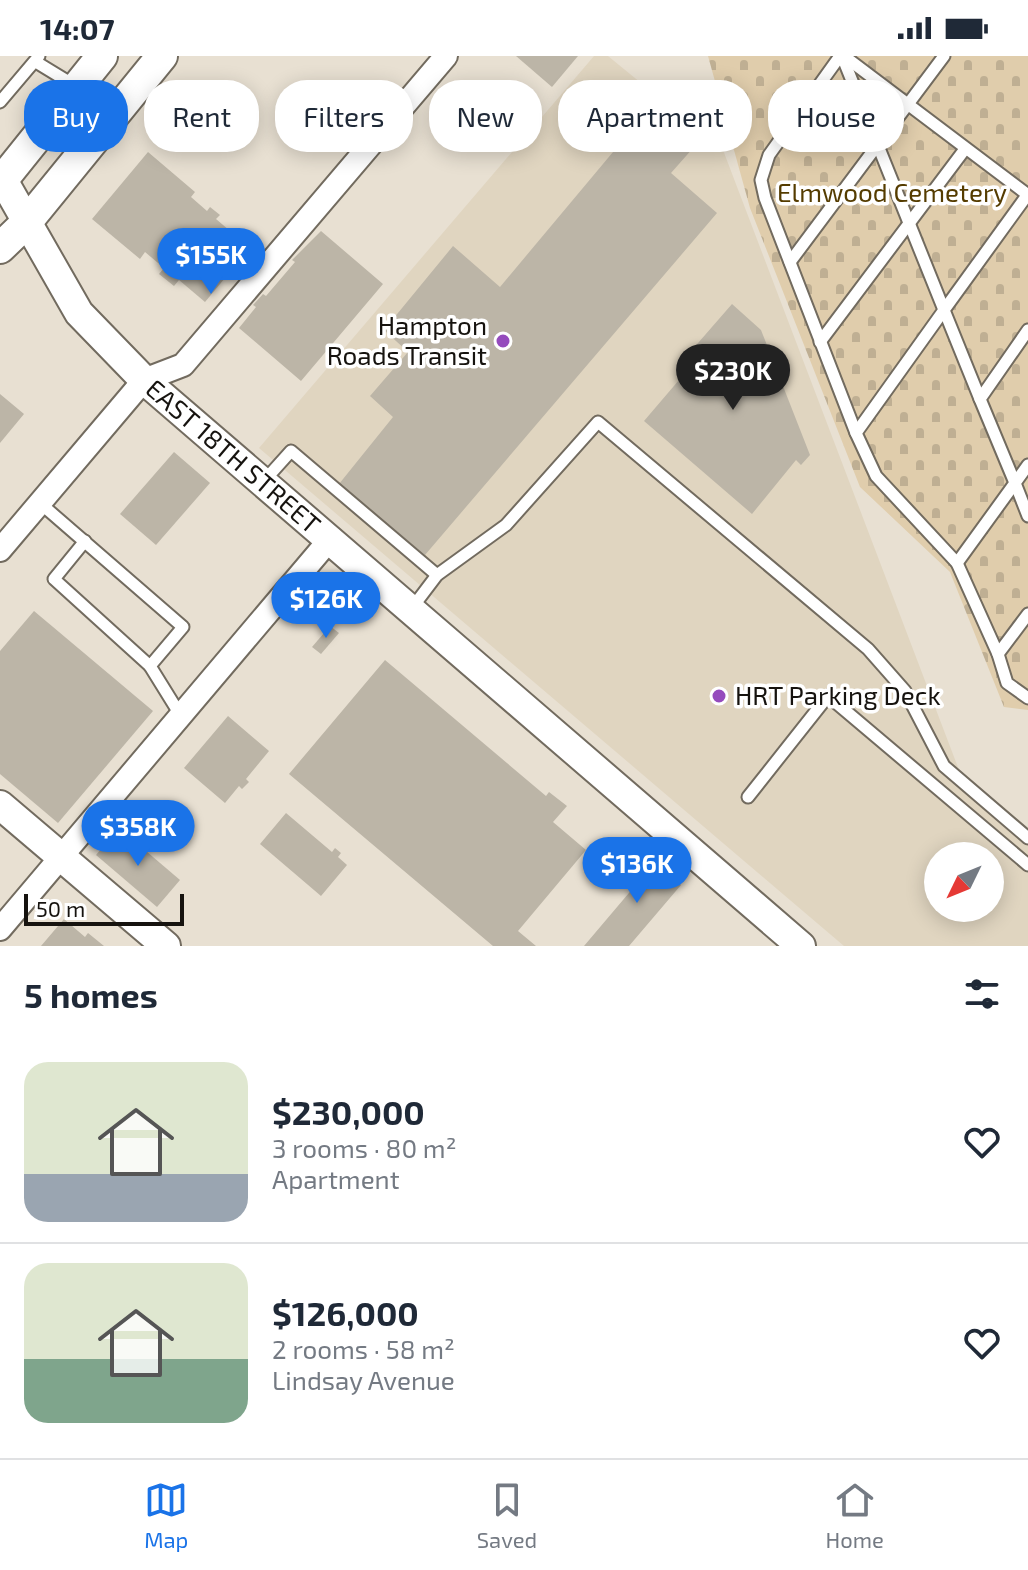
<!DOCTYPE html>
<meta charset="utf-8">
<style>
body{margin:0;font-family:"Exo 2",sans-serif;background:#f2f2f3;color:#1f2937;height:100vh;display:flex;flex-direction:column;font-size:30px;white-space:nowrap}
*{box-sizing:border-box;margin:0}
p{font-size:26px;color:#747a83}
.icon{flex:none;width:44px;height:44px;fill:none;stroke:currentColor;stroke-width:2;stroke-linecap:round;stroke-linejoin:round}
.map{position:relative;height:890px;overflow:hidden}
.details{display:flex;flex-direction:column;background:#fff;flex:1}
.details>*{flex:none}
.guide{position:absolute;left:24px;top:24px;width:980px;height:72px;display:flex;gap:16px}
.needle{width:52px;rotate:227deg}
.tools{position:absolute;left:924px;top:786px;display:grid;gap:16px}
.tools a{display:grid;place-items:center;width:80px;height:80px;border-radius:50%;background:#fff;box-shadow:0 4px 20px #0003;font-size:40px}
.scale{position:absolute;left:24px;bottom:20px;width:160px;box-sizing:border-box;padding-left:8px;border:4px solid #16130f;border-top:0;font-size:22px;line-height:28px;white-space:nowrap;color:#16130f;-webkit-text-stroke:6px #fff;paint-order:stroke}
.price{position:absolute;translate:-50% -68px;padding:0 18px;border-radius:28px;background:#1a73e8;color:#fff;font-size:26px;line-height:52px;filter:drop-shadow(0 2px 4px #0008)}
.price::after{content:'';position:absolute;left:50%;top:48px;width:24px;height:18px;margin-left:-12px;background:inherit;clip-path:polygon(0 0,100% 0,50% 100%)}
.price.on{background:#222;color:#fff}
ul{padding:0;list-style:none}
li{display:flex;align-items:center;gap:24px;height:200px;padding:0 24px}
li+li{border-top:2px solid #e0e1e3}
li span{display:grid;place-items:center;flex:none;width:224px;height:160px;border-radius:24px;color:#555}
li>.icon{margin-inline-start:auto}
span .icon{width:96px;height:96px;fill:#fffc;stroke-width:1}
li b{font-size:34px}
h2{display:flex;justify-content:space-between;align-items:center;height:96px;padding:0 24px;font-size:34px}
.tag{padding:0 28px;border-radius:32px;background:#fff;box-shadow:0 4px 20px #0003;font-size:28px;line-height:72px}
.tag.on{background:#1a73e8;color:#fff}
.status{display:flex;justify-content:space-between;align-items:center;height:56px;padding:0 40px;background:#fff;direction:ltr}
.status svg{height:22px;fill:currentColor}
.tabs{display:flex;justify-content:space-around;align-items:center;height:112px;border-top:2px solid #e0e1e3;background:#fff;font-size:22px;color:#747a83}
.tabs a{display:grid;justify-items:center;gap:4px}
.tabs .on{color:#1a73e8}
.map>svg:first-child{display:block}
.built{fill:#e0d5c0;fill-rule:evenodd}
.cemetery{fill:url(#cemetery-stones)}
.building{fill:#bcb5a7}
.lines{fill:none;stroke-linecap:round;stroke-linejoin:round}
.service-casing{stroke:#726b5f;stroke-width:15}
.minor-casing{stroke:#726b5f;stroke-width:26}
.tertiary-casing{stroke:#726b5f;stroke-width:32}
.secondary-casing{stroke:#726b5f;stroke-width:34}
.service{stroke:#fff;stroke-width:11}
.minor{stroke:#fff;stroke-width:22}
.tertiary{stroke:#fff;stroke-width:28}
.secondary{stroke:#fff;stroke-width:30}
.poi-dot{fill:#954bbd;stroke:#fff;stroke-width:3}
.labels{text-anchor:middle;stroke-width:7;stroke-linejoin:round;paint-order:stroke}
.park-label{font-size:26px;fill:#553c00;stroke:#fff}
.poi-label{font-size:26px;fill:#16130f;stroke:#fff;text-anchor:end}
.street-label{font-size:26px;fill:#16130f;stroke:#fff}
</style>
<div class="status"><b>14:07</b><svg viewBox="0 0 49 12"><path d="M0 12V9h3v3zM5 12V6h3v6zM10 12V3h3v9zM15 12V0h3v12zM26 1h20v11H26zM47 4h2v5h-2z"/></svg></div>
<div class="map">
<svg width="1028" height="890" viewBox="0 0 1028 890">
<defs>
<pattern id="cemetery-stones" width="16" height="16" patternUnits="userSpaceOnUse" patternTransform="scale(2)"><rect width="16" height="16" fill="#e0cdac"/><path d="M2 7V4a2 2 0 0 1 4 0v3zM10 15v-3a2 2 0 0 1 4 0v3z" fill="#bfaf93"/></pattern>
</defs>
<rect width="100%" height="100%" fill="#e8e0d2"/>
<path class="built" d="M 594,0 L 608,0 L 723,94 L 959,714 L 1028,772 L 1028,890 L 844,890 L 259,392 ZM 938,800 L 990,800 L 990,852 L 938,852 Z"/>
<polygon class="cemetery" points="708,0 1028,0 1028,654 1004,651 950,516 860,431 750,152"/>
<g class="building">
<polygon points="516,0 578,0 552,31"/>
<polygon points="649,53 694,91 671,117 717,157 425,499 339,428 393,361 370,340 408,296 384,274 453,190 500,231"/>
<polygon points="148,96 195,136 191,141 207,155 210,151 220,159 216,163 250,192 205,246 179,224 174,230 159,218 164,212 145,196 140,203 92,163"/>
<polygon points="321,175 383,228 301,325 239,272 256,251 253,249 263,238 266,240 295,206 292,204"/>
<polygon points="732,248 761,274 810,399 801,409 796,404 752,458 644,365 685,317 678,310"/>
<polygon points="0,338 24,358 0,387"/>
<polygon points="174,396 210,427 156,489 120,458"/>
<polygon points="34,555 153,655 58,767 0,718 0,595"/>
<polygon points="330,570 339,577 321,598 312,591"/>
<polygon points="385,604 546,740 549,736 567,750 553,766 586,794 518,875 536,890 493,890 289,718"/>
<polygon points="228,660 269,695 246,723 249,726 242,733 239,730 225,747 184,712"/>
<polygon points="286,757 332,796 335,792 341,797 338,801 347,809 321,840 260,788"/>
<polygon points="119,772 180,824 157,851 96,799"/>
<polygon points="644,798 681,829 629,890 584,890 634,831 623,822"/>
<polygon points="64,863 85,881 88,877 104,890 41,890"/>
</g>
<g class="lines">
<defs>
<g id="service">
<polyline points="840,0 769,99 761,124 765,142 856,377"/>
<polyline points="842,0 944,254 856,377 876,420 957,507 998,598"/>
<polyline points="844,0 1028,139"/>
<polyline points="36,6 77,31"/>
<polyline points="0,46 39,0"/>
<polyline points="790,206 944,0"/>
<polyline points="820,286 965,93"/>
<polyline points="980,343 944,254 1028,138"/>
<polyline points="1028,409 1015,427 1028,460"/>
<polyline points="264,425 291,395 437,519"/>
<polyline points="40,447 183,571 150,610 181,660"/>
<polyline points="85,485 54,523 150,610"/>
<polyline points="957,507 1015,427 980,343 1028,274"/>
<polyline points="412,552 437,519 506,469 598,366 868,593 905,635 944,710 1028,782"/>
<polyline points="1028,558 998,598 1007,627 1028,642"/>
<polyline points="748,741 828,640 1028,809"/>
</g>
<g id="minor">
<polyline points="0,494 144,324 183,309 446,0"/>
<polyline points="0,873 331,482"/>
</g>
<g id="tertiary">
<path id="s1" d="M 3,124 L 79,257 L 144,324 L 801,890"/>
<polyline points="0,749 166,890"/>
</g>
<g id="secondary">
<polyline points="0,127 102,0"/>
<polyline points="0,192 26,167 162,0"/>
</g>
</defs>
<use href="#service" class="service-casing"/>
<use href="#minor" class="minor-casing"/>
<use href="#tertiary" class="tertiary-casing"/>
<use href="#secondary" class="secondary-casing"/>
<use href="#service" class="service"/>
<use href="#minor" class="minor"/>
<use href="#tertiary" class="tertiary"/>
<use href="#secondary" class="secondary"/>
</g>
<g class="poi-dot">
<circle cx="503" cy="285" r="8"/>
<circle cx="719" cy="640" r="8"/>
</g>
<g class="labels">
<g class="park-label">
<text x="892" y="146">Elmwood Cemetery</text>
</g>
<g class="poi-label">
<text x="487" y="279">Hampton<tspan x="487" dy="30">Roads Transit</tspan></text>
<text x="735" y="649" text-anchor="start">HRT Parking Deck</text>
</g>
<g class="street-label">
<text dy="9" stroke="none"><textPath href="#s1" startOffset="364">EAST 18TH STREET</textPath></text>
</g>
</g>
</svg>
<div class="tools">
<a><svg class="needle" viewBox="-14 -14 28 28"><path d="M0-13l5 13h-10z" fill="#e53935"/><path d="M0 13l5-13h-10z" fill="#747a83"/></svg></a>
</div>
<div class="scale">50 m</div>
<b class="price" style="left:211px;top:240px">$155K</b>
<b class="price on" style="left:733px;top:356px">$230K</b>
<b class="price" style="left:326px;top:584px">$126K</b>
<b class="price" style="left:138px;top:812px">$358K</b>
<b class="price" style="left:637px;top:849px">$136K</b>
<div class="guide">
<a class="tag on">Buy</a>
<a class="tag">Rent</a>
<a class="tag">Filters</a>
<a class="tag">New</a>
<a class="tag">Apartment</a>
<a class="tag">House</a>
</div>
</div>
<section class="details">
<h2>5 homes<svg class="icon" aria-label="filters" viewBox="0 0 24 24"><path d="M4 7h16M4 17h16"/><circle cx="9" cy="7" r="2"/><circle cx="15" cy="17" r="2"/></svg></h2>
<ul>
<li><span style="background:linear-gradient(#dfe7d0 70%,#9aa5b1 0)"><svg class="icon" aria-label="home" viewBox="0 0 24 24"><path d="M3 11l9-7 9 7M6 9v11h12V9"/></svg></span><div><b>$230,000</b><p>3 rooms · 80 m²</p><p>Apartment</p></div><svg class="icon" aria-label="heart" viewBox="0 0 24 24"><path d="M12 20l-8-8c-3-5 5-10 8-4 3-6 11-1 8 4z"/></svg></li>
<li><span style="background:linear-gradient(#dfe7d0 60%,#7fa58c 0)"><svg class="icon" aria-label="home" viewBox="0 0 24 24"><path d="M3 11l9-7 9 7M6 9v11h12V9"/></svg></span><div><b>$126,000</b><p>2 rooms · 58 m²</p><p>Lindsay Avenue</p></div><svg class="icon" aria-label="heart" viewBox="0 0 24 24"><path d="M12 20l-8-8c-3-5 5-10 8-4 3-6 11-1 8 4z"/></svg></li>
</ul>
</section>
<nav class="tabs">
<a class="on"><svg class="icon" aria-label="map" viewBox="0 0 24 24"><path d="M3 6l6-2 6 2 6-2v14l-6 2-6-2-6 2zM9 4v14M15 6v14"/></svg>Map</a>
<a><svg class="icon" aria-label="saved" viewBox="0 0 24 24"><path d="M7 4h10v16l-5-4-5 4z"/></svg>Saved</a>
<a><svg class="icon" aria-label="home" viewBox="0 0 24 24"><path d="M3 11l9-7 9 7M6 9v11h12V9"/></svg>Home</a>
</nav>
